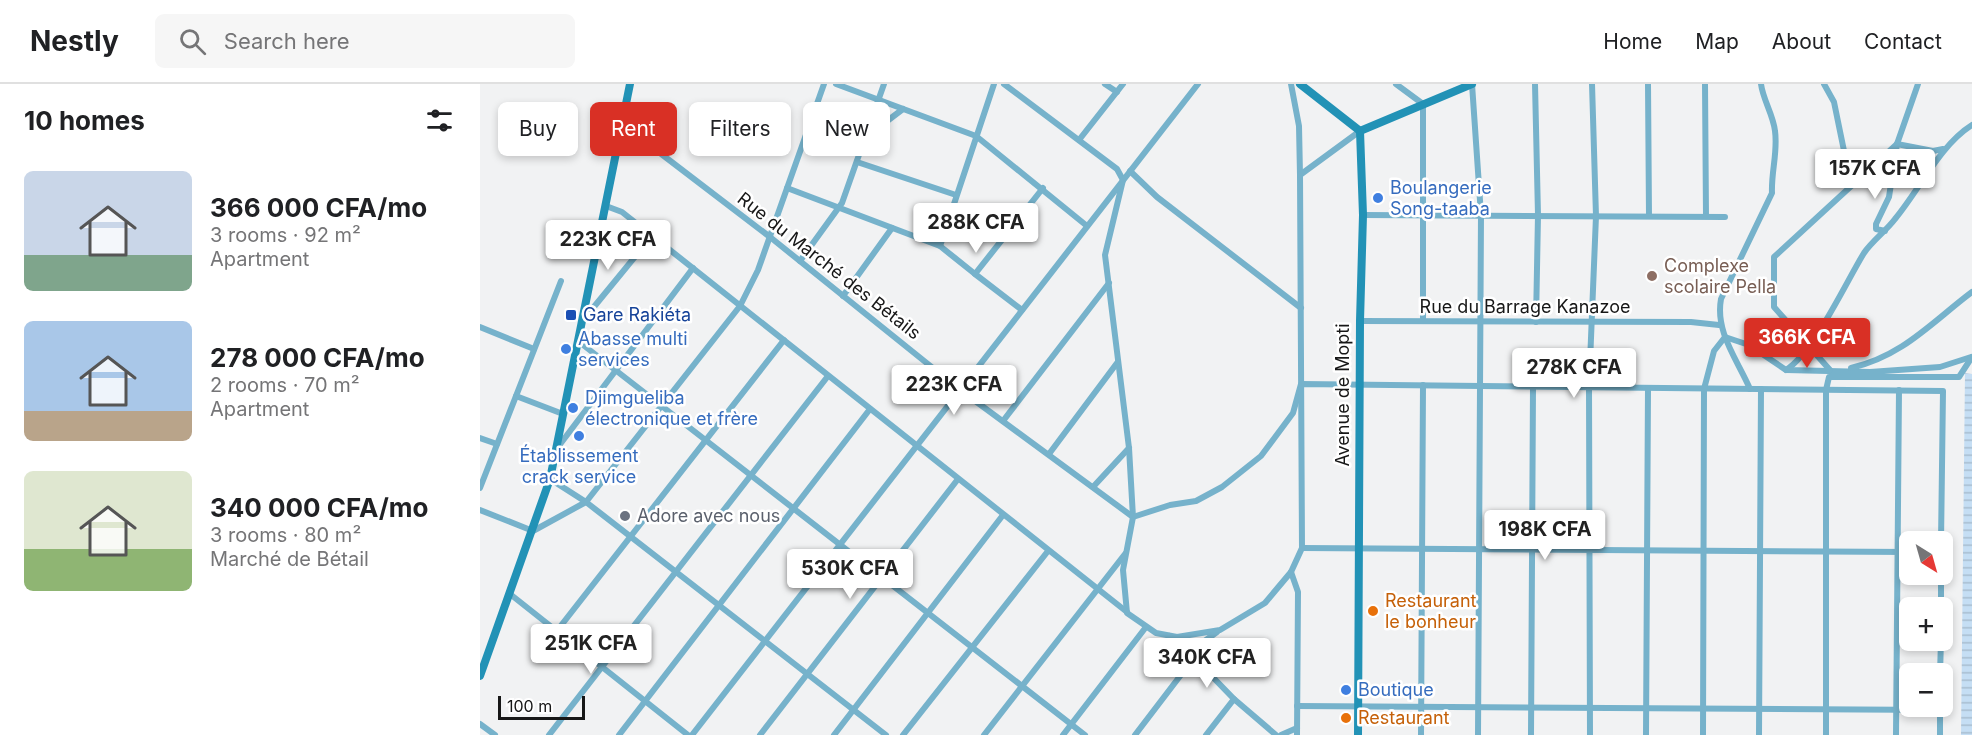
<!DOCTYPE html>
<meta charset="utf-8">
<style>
body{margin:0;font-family:Inter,sans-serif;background:#f6f6f6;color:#202124;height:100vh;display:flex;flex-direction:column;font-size:22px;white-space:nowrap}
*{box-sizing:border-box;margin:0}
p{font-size:20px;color:#757577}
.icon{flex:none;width:33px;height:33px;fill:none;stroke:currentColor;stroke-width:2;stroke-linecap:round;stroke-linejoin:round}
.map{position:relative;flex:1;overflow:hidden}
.side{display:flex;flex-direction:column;background:#fff;width:480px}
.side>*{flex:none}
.banner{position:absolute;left:18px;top:18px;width:570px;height:54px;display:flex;gap:12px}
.needle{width:39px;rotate:143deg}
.fabs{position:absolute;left:1419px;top:447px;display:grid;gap:12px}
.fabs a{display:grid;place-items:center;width:54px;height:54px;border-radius:9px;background:#fff;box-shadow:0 3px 9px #0003;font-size:30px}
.scale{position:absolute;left:18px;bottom:15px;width:87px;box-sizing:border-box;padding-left:6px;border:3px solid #171717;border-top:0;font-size:16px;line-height:21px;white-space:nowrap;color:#171717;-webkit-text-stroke:4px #fff;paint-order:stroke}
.price{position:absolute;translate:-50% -51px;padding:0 14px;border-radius:6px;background:#fff;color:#222;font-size:20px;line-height:39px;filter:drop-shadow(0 2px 3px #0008)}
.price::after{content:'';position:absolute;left:50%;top:36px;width:18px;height:14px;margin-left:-9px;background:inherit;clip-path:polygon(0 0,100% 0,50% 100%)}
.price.active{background:#d93025;color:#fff}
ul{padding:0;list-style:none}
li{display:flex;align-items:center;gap:18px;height:150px;padding:0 24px}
li span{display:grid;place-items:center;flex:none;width:168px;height:120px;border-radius:9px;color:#555}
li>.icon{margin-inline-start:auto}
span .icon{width:72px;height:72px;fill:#fffc;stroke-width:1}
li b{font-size:26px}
h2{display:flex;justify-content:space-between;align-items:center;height:72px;padding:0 24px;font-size:26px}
.pill{padding:0 21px;border-radius:9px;background:#fff;box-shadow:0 3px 9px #0003;font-size:21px;line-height:54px}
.pill.active{background:#d93025;color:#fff}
header{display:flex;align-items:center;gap:36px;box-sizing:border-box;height:84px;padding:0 30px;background:#fff;border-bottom:2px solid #e0e0e0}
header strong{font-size:28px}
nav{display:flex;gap:33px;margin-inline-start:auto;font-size:21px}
.search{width:420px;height:54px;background:#f6f6f6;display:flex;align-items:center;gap:15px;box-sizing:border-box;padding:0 21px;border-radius:9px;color:#757577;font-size:22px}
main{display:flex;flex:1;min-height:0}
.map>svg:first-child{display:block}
.water{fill:url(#water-rules)}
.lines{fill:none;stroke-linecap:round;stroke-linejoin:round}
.street{stroke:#76b2cb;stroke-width:6}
.secondary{stroke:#2292b6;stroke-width:8}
.shop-dot{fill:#3f7fe0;stroke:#fff;stroke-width:2}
.education-dot{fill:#8d6e63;stroke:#fff;stroke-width:2}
.transit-dot{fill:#1a4fb4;stroke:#fff;stroke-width:2}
.worship-dot{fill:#6b7280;stroke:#fff;stroke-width:2}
.food-dot{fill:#e8710a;stroke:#fff;stroke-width:2}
.labels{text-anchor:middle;stroke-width:5;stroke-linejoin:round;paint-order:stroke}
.shop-label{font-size:18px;fill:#366cbe;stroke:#fff;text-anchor:start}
.street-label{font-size:18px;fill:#171717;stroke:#fff}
.education-label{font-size:18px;fill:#785e54;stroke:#fff;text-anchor:start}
.transit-label{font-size:18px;fill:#164399;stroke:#fff;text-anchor:start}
.worship-label{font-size:18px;fill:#5b616d;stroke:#fff;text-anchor:start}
.food-label{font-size:18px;fill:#c56008;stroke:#fff;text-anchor:start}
</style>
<header>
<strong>Nestly</strong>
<div class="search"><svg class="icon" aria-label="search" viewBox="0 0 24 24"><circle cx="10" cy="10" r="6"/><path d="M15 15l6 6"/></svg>Search here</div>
<nav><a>Home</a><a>Map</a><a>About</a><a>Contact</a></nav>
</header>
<main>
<section class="side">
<h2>10 homes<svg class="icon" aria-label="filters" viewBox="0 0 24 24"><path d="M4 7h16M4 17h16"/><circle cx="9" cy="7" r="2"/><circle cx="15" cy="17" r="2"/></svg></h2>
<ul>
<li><span style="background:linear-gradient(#c9d6e8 70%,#7fa58c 0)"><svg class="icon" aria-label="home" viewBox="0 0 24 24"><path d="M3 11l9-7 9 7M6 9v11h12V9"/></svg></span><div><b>366 000 CFA/mo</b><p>3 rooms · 92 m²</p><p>Apartment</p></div></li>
<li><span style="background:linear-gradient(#a9c7e8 75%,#b9a48a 0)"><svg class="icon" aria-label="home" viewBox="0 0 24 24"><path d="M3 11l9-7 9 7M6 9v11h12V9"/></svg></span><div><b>278 000 CFA/mo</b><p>2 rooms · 70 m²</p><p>Apartment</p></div></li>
<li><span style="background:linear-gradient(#dfe7d0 65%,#8fb573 0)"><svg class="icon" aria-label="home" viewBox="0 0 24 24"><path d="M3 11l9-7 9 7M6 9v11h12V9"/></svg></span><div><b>340 000 CFA/mo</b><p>3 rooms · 80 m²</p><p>Marché de Bétail</p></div></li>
</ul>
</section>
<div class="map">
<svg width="1492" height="651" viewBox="0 0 1492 651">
<defs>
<pattern id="water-rules" width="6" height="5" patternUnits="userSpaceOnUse" patternTransform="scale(1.5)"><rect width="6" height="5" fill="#c5def4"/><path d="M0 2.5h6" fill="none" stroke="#a8bed0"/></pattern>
</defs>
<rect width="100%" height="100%" fill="#f1f2f3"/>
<polygon class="water" points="1485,289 1492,290 1492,651 1481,651"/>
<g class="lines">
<g class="street">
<polyline points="356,0 496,52 607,142"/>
<polyline points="524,0 637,85 643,96 625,171 649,364 653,433 643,486 647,529 676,549 697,553 740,546 785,519 811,488 818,508 817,651"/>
<polyline points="625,0 637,8"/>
<polyline points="811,0 819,42 820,91"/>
<polyline points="916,0 943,20 943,237"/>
<polyline points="992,0 1001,131 998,651"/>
<polyline points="1055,0 1058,131 1056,238"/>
<polyline points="1168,0 1169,132"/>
<polyline points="1225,0 1226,132"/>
<polyline points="1344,0 1354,18 1371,101"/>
<polyline points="142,40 290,153 479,305 653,433 690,421 716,417 742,403 781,372 813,329 821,300 1463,307 1461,458"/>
<polyline points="386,53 423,25"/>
<polyline points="599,56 643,0"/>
<polyline points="1417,60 1453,67 1463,65"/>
<polyline points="377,78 476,111"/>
<polyline points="650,87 677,113 821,224"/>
<polyline points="307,104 460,162 495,190"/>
<polyline points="126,122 142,128 647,528"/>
<polyline points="883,131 1245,133"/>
<polyline points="1405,147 1396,145 1396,140 1409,113 1417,60 1438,0"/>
<polyline points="460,162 514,0"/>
<polyline points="320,177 362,119 404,0"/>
<polyline points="363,212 412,144"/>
<polyline points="542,226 495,190 563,104"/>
<polyline points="104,235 172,152"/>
<polyline points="880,237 1211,238 1239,241"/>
<polyline points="0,243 54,265"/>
<polyline points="1245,253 1269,261 1306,286 1390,288 1460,283 1491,273"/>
<polyline points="98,257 605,651"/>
<path d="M 1371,284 C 1423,272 1452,238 1492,208"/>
<path d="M 1306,286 C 1334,268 1365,200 1384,169 C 1392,157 1406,147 1415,135 C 1440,105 1460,61 1492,41"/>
<polyline points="1350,286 1294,223 1294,173 1417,60"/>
<path d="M 1270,305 C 1257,275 1235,248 1241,215 L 1292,109 C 1291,88 1298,68 1295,47 C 1293,30 1283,16 1281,0"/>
<polyline points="36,312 83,330"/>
<polyline points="523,337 629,199"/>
<polyline points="0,354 17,360"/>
<polyline points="78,363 213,184"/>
<polyline points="569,370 637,279"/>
<polyline points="70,395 106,418 406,651"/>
<polyline points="613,403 649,364"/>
<polyline points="0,404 81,197"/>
<polyline points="0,426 53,447 106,418 260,222 278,186 344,0"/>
<polyline points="822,464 1430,468"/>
<polyline points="811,488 822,464 820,91 880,47"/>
<polyline points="30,510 208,651"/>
<polyline points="1461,524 1461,490"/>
<polyline points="76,548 304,256"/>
<polyline points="737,548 726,556 710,579 722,582 754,615"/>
<polyline points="1460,590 1461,556"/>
<polyline points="817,622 1460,626"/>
<polyline points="0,640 15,651"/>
<polyline points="69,651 348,292"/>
<polyline points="139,651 390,325"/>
<polyline points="212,651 718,0"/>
<polyline points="280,651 478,395"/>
<polyline points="354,651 523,431"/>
<polyline points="423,651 568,467"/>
<polyline points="504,651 645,470"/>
<polyline points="583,651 666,543"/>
<polyline points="655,651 710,579 689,552"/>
<polyline points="726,651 754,615 796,651"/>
<polyline points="801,651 817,644"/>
<polyline points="941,651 943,301"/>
<polyline points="1051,651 1053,303"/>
<polyline points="1110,651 1109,303 1116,132 1112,0"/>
<polyline points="1166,651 1168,304"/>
<polyline points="1223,651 1224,305 1234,267 1245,253"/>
<polyline points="1279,651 1281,305"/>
<polyline points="1346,651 1346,306 1349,293 1479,293 1492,273"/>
<polyline points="1416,651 1419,306"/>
<polyline points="1460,651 1460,623"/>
</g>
<g class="secondary">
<polyline points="820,0 880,47 883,131 880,237 878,651"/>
<polyline points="880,47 992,0"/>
<polyline points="0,592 70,395 150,0"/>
</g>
</g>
<g class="shop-dot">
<circle cx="898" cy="114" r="6"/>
<circle cx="86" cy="265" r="6"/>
<circle cx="93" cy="324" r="6"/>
<circle cx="99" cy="352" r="6"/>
<circle cx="866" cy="606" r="6"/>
</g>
<circle class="education-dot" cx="1172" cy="192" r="6"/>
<rect class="transit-dot" x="85" y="225" width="12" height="12" rx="3"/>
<circle class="worship-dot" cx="145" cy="432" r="6"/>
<g class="food-dot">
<circle cx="893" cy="527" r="6"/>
<circle cx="866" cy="634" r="6"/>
</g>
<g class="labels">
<g class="shop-label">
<text x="910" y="110">Boulangerie<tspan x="910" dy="21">Song-taaba</tspan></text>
<text x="98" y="261">Abasse multi<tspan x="98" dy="21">services</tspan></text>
<text x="105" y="320">Djimgueliba<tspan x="105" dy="21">électronique et frère</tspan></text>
<text x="99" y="378" text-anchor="middle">Établissement<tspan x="99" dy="21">crack service</tspan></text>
<text x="878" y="612">Boutique</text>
</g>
<g class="street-label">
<text transform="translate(349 182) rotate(38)" y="6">Rue du Marché des Bétails</text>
<text x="1045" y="229">Rue du Barrage Kanazoe</text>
<text transform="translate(863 311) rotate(-90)" y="6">Avenue de Mopti</text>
</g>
<g class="education-label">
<text x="1184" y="188">Complexe<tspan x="1184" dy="21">scolaire Pella</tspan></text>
</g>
<g class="transit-label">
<text x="103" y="237">Gare Rakiéta</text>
</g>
<g class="worship-label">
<text x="157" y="438">Adore avec nous</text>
</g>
<g class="food-label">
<text x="905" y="523">Restaurant<tspan x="905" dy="21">le bonheur</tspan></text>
<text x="878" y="640">Restaurant</text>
</g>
</g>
</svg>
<div class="fabs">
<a><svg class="needle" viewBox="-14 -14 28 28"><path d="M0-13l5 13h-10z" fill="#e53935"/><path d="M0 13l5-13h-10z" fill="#757577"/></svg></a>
<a>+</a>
<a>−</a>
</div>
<div class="scale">100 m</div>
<b class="price" style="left:1395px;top:116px">157K CFA</b>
<b class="price" style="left:496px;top:170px">288K CFA</b>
<b class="price" style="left:128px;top:187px">223K CFA</b>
<b class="price active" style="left:1327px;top:285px">366K CFA</b>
<b class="price" style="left:1094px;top:315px">278K CFA</b>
<b class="price" style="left:474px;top:332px">223K CFA</b>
<b class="price" style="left:1065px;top:477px">198K CFA</b>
<b class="price" style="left:370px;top:516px">530K CFA</b>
<b class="price" style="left:111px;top:591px">251K CFA</b>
<b class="price" style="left:727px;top:605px">340K CFA</b>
<div class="banner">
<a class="pill">Buy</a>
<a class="pill active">Rent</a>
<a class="pill">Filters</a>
<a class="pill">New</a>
</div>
</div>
</main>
